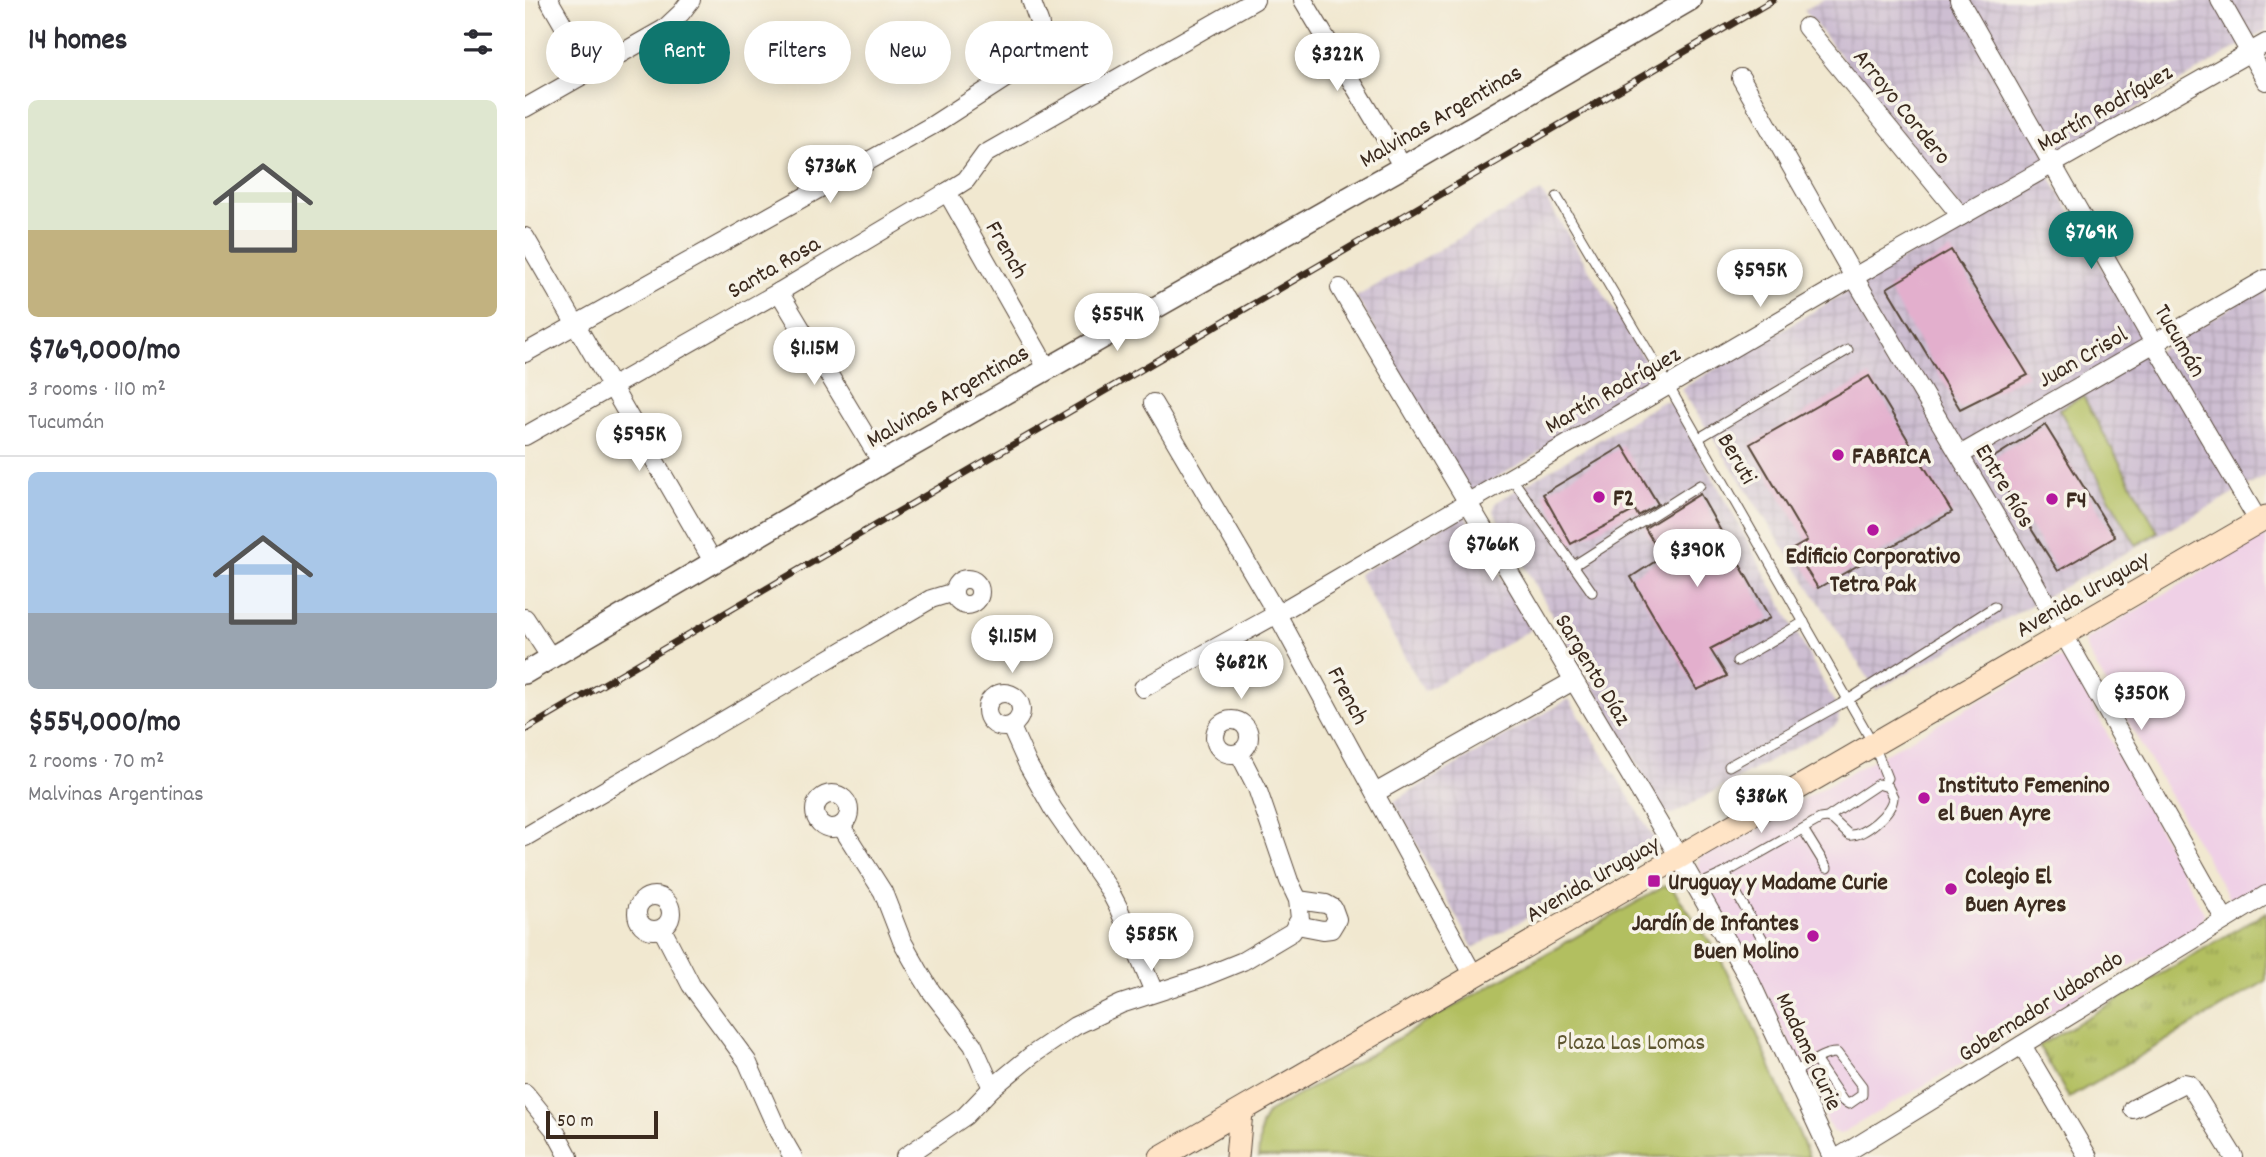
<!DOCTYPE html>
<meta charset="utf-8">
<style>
body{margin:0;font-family:Dekko,sans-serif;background:#f7f7f7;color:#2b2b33;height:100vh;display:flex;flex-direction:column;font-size:26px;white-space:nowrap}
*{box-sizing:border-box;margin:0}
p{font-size:23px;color:#7c7c81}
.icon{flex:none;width:38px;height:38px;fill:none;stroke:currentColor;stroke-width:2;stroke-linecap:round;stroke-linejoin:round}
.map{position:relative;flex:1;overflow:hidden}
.sheet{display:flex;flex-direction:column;background:#fff;width:525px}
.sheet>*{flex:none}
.top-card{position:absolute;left:21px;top:21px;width:665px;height:63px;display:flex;gap:14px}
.scale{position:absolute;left:21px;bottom:18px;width:112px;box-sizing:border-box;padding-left:7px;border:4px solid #3b2a1e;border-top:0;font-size:19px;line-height:24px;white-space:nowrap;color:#3b2a1e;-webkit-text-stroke:5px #f7f3e8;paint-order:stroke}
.price{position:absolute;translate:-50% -60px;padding:0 16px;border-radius:24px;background:#fff;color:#222;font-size:23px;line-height:46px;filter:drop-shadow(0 2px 4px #0008)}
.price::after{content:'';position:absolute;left:50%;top:42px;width:21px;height:16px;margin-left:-10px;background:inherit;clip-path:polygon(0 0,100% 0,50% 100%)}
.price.active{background:#0f766e;color:#fff}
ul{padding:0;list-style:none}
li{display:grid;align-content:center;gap:14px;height:371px;padding:0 28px}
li+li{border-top:2px solid #e1e1e2}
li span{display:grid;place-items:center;height:217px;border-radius:10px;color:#555}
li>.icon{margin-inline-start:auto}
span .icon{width:126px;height:126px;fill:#fffc;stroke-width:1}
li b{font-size:30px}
h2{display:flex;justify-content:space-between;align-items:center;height:84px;padding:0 28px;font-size:30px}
.chip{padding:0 24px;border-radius:32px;background:#fff;box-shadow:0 4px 18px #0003;font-size:24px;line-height:63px}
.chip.active{background:#0f766e;color:#fff}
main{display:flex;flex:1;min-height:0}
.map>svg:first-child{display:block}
.built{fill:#efd0e6}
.industrial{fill:url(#industrial-grid)}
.grass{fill:url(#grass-tufts);stroke:#767440;stroke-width:2}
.green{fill:#b2bf61;stroke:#767440;stroke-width:2}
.building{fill:#e3afcd}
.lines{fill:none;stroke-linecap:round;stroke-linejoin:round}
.service-casing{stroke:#564639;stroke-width:11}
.minor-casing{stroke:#564639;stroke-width:20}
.tertiary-casing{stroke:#564639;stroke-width:24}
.secondary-casing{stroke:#564639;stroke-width:25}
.service{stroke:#fff;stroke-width:9}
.minor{stroke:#fff;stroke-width:18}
.tertiary{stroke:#fff;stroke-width:21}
.secondary{stroke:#ffe4c6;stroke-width:23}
.rail-casing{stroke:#3b2a1e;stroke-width:7}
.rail{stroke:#f7f3e8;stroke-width:4.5;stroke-dasharray:13;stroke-linecap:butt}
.poi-dot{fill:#b5179e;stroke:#f7f3e8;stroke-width:2.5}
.labels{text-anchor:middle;stroke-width:7;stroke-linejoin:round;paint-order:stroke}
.street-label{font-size:24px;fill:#3b2a1e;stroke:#f7f3e8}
.poi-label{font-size:24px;font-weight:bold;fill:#3b2a1e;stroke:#f7f3e8;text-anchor:start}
.park-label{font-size:24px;fill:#5f5732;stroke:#f7f3e8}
</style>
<main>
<section class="sheet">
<h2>14 homes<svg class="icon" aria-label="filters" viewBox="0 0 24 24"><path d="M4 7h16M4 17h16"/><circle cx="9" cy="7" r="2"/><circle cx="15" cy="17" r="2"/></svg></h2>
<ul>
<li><span style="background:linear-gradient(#dfe7d0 60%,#c2b280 0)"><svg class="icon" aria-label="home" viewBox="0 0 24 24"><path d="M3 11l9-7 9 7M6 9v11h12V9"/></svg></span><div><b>$769,000/mo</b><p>3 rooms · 110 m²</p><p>Tucumán</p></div></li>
<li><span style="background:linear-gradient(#a9c7e8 65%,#9aa5b1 0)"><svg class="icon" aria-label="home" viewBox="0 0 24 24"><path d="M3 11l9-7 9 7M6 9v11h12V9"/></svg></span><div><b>$554,000/mo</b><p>2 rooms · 70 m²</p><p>Malvinas Argentinas</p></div></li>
</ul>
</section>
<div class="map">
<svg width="1741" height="1157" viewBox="0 0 1741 1157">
<defs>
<pattern id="industrial-grid" width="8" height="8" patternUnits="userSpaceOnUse" patternTransform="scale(1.75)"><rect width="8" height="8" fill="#cdbed2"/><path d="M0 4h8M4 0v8" fill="none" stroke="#b1a3b4"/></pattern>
<pattern id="grass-tufts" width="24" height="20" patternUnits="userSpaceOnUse" patternTransform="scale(1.75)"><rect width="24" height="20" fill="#b2bf61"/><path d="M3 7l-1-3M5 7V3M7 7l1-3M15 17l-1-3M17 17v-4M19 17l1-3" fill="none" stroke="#929b4f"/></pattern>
</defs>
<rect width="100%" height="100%" fill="#f7f3e8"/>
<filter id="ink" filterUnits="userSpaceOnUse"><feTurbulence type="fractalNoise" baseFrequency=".0143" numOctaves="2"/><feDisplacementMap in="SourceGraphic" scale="14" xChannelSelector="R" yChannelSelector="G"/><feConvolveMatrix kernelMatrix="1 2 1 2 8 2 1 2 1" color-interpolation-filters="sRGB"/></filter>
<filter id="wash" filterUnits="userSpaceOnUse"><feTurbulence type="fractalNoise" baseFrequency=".00686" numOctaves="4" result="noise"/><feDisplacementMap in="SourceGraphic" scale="28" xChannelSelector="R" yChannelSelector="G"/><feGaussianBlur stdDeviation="1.57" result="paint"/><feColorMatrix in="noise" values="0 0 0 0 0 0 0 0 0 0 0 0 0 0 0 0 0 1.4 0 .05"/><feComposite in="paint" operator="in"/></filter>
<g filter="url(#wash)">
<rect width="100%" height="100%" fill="#f1e8d0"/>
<g class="built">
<polygon points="1741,535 1741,890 1719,903 1705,900 1562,650 1560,640"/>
<polygon points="1532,658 1543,661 1679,913 1677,925 1315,1134 1307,1131 1232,976 1172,865 1175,856"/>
</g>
<g class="industrial">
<polygon points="1298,0 1741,0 1741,30 1518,164 1627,355 1741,287 1741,476 1351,690 1156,389 1444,220 1279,10"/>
<polygon points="1016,191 1133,382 944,494 831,297"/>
<polygon points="1138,401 1148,403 1314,711 1313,724 1148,814 1140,813 968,511 970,503"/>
<polygon points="939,514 1007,629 899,691 833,574"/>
<polygon points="1044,699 1133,844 948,948 869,801"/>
</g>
<polygon class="grass" points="1741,912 1741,981 1544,1098 1514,1046"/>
<g class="green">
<polygon points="1558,396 1633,532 1611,545 1534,409"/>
<polygon points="1140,886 1149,891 1192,952 1226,1020 1284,1157 733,1157 736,1126 742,1113"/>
</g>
<g id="blocks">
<g class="building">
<polygon points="1426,250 1503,375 1435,409 1362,288"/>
<polygon points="1344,376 1427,512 1293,588 1268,549 1282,541 1225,444"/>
<polygon points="1520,425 1590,537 1533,571 1463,461"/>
<polygon points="1098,446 1133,504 1113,516 1110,510 1046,544 1018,494"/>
<polygon points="1175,494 1245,618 1185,649 1202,676 1172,690 1106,577 1137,557 1120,528"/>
</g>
</g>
</g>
<g filter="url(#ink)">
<use href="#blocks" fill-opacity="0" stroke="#564639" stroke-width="2"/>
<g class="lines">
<defs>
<g id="service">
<polyline points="1032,197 1143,385 1349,745 1362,778 1358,784"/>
<polyline points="1174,438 1323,350"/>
<polyline points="986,477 1067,592"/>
<polyline points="1048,566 1175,485"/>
<polyline points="1212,661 1279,622"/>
<polyline points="1204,766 1323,700 1469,607"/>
<polyline points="1278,829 1302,868"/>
<polyline points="1200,873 1241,945"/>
<path d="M 1171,886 L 1200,873 L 1295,819 L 1302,818 L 1353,784 L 1363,787 L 1368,797 C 1368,812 1338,837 1324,835 L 1308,820 L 1302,818"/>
<path d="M 1268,1073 C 1281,1066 1298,1052 1312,1053 L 1337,1086 L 1337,1095 L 1324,1104 L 1318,1101 L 1291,1061"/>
</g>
<g id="minor">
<polyline points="24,0 65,71"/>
<polyline points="778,0 878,167"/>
<polyline points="1434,0 1629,343 1734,522"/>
<polyline points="1695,0 1741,81"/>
<polyline points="1281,27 1436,216"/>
<polyline points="1216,78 1329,277 1499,564 1700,920"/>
<polyline points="0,108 139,29 156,13 166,0"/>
<polyline points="422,192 522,368"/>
<polyline points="0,237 189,563"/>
<polyline points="815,288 1154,857 1226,983 1307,1157"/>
<polyline points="254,292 357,463"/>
<polyline points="0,353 408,125 487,74 505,58 514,41 515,25 506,0"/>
<polyline points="628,403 752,614 949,976"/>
<polyline points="0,436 254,292 422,192 441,180 460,154 730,0"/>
<polyline points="1435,455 1741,279"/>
<circle cx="442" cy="592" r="13"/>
<polyline points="0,618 26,658"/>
<polyline points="618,688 752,614 1329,277 1741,43"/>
<circle cx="479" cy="710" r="17"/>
<circle cx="707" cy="737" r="17"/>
<polyline points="486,727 503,765 528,809 583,888 593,907 629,992"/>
<polyline points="850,793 1048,681"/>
<circle cx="307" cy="811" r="17"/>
<polyline points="316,826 358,892 377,941 395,973 406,991 448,1045 467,1088"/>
<polyline points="0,837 406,599 429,592"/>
<circle cx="129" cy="913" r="17"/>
<polyline points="772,925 798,930 806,929 812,919 808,908 801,904 773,900"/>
<polyline points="137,929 166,985 222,1061 253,1131 268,1157"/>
<polyline points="1497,1045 1563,1157"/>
<polyline points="0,1093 29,1129 44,1157"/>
<polyline points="1608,1109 1659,1083 1664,1084 1709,1157"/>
<polyline points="380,1157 440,1116 467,1088 507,1055 550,1026 596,1004 676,978 718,961 767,932 775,919 773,900 764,881 732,788 714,753"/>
<polyline points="1314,1157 1741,895"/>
</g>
<polyline id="tertiary" points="0,673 357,463 878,167 1165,0"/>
<g id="secondary">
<polyline points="636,1157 1741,517"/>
<polyline points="712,1157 716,1112"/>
</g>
</defs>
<use href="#service" class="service-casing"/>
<use href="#minor" class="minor-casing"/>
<use href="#tertiary" class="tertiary-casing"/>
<use href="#secondary" class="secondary-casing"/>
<use href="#service" class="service"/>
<use href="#minor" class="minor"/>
<use href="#tertiary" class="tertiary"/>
<use href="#secondary" class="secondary"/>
<defs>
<polyline id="rail" points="0,730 1248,0"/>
</defs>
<use href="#rail" class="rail-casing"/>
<use href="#rail" class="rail"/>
</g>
</g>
<g class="poi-dot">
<circle cx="1313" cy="455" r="7"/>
<circle cx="1074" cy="497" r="7"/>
<circle cx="1527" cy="499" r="7"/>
<circle cx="1348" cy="530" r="7"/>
<circle cx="1399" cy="798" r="7"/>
<rect x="1122" y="874" width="14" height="14" rx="3.5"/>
<circle cx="1426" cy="889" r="7"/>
<circle cx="1288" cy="936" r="7"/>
</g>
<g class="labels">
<g class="street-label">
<text transform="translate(1378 106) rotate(51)" y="8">Arroyo Cordero</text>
<text transform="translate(1579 107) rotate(-30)" y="8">Martín Rodríguez</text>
<text transform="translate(915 115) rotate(-30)" y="8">Malvinas Argentinas</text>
<text transform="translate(483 249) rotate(60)" y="8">French</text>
<text transform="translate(248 266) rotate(-30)" y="8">Santa Rosa</text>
<text transform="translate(1656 340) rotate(60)" y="8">Tucumán</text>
<text transform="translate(1557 356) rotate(-30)" y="8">Juan Crisol</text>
<text transform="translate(1087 389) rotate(-30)" y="8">Martín Rodríguez</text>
<text transform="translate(422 395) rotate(-30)" y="8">Malvinas Argentinas</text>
<text transform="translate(1213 458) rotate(60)" y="8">Beruti</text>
<text transform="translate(1481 485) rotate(59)" y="8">Entre Ríos</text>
<text transform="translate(1557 593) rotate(-30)" y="8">Avenida Uruguay</text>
<text transform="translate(1069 669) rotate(59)" y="8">Sargento Díaz</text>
<text transform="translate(824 695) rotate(62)" y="8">French</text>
<text transform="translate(1067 878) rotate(-30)" y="8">Avenida Uruguay</text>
<text transform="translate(1515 1005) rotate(-32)" y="8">Gobernador Udaondo</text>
<text transform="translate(1285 1051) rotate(65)" y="8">Madame Curie</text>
</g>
<g class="poi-label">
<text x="1327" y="463">FABRICA</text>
<text x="1088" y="505">F2</text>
<text x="1541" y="507">F4</text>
<text x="1348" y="563" text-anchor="middle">Edificio Corporativo<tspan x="1348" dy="28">Tetra Pak</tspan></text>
<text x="1413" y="792">Instituto Femenino<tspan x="1413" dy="28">el Buen Ayre</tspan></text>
<text x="1440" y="883">Colegio El<tspan x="1440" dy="28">Buen Ayres</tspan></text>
<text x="1143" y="889">Uruguay y Madame Curie</text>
<text x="1274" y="930" text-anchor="end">Jardín de Infantes<tspan x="1274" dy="28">Buen Molino</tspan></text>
</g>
<g class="park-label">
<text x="1106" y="1049">Plaza Las Lomas</text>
</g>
</g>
</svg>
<div class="scale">50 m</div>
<b class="price" style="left:812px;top:93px">$322K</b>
<b class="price" style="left:305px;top:205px">$736K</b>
<b class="price active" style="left:1566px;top:271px">$769K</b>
<b class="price" style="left:1235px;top:309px">$595K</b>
<b class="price" style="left:592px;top:353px">$554K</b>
<b class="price" style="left:289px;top:387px">$1.15M</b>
<b class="price" style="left:114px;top:473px">$595K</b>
<b class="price" style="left:967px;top:583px">$766K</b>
<b class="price" style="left:1172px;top:589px">$390K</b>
<b class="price" style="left:487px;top:675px">$1.15M</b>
<b class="price" style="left:716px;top:701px">$682K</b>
<b class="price" style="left:1616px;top:732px">$350K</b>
<b class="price" style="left:1236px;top:835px">$386K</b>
<b class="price" style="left:626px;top:973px">$585K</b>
<div class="top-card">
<a class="chip">Buy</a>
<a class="chip active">Rent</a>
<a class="chip">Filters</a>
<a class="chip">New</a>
<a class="chip">Apartment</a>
</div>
</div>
</main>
